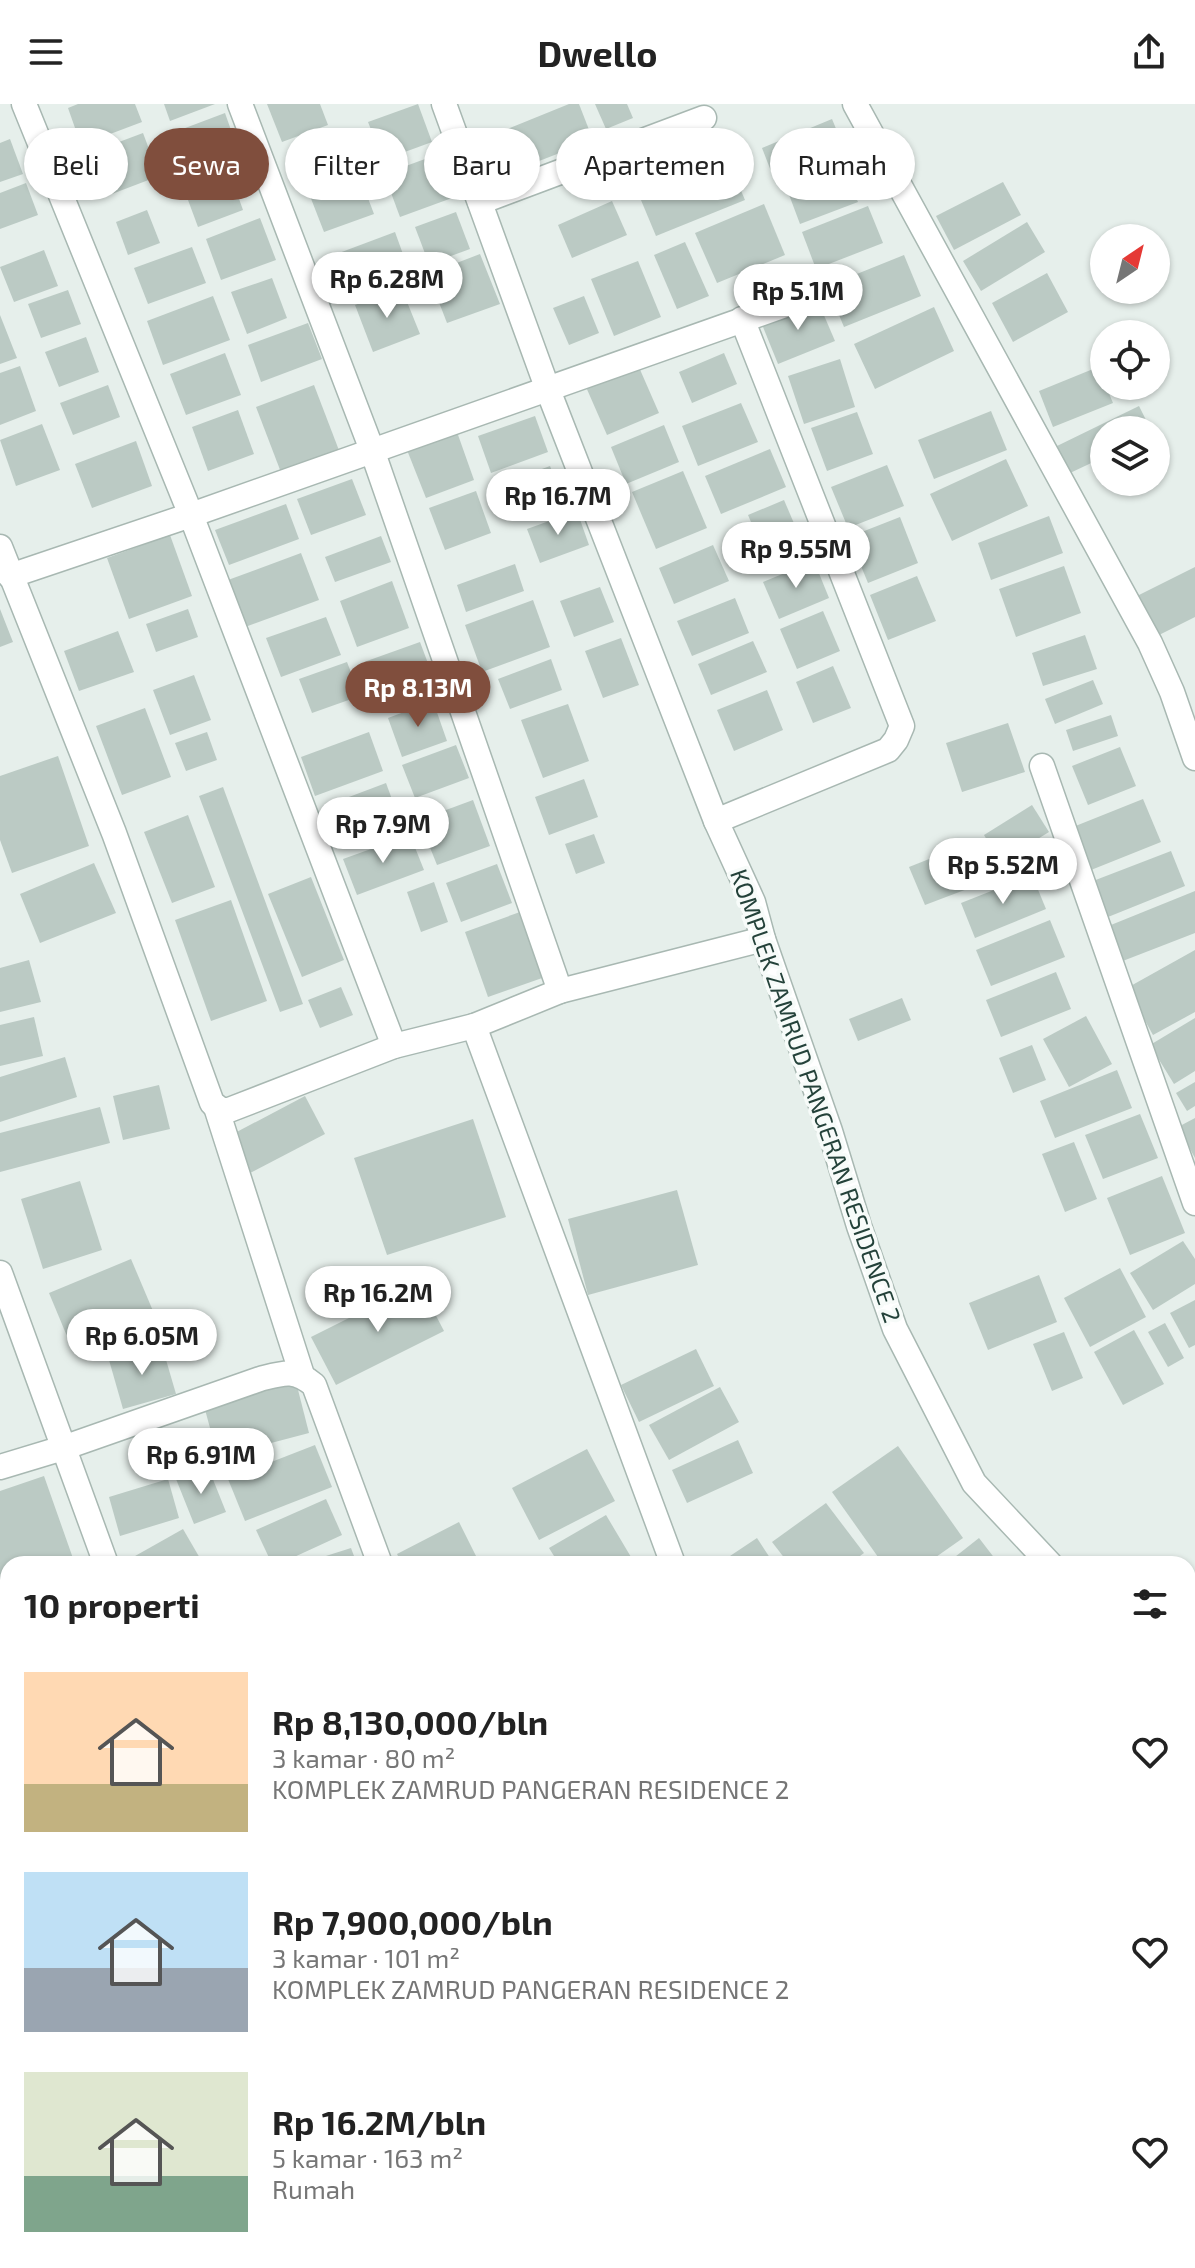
<!DOCTYPE html>
<html lang="id">
<meta charset="utf-8">
<style>
body{margin:0;font-family:"Exo 2",sans-serif;background:#f6f6f6;color:#222;height:100vh;display:flex;flex-direction:column;font-size:30px;white-space:nowrap}
*{box-sizing:border-box;margin:0}
p{font-size:26px;color:#767676}
.icon{flex:none;width:44px;height:44px;fill:none;stroke:currentColor;stroke-width:2;stroke-linecap:round;stroke-linejoin:round}
.map{position:relative;flex:1;overflow:hidden}
.sheet{position:absolute;left:0px;top:1452px;width:1196px;height:712px;display:flex;flex-direction:column;background:#fff;border-radius:24px 24px 0 0;box-shadow:0 2px 6px #0004}
.sheet>*{flex:none}
.top-card{position:absolute;left:24px;top:24px;width:1148px;height:72px;display:flex;gap:16px}
.needle{width:52px;rotate:35deg}
.buttons{position:absolute;left:1090px;top:120px;display:grid;gap:16px}
.buttons a{display:grid;place-items:center;width:80px;height:80px;border-radius:50%;background:#fff;box-shadow:0 2px 6px #0004;font-size:40px}
.price{position:absolute;translate:-50% -68px;padding:0 18px;border-radius:28px;background:#fff;color:#222;font-size:26px;line-height:52px;filter:drop-shadow(0 2px 4px #0008)}
.price::after{content:'';position:absolute;left:50%;top:48px;width:24px;height:18px;margin-left:-12px;background:inherit;clip-path:polygon(0 0,100% 0,50% 100%)}
.price.on{background:#804e3d;color:#fff}
ul{padding:0;list-style:none}
li{display:flex;align-items:center;gap:24px;height:200px;padding:0 24px}
li span{display:grid;place-items:center;flex:none;width:224px;height:160px;border-radius:0px;color:#555}
li>.icon{margin-inline-start:auto}
span .icon{width:96px;height:96px;fill:#fffc;stroke-width:1}
li b{font-size:34px}
h2{display:flex;justify-content:space-between;align-items:center;height:96px;padding:0 24px;font-size:34px}
.chip{padding:0 28px;border-radius:36px;background:#fff;box-shadow:0 2px 6px #0004;font-size:28px;line-height:72px}
.chip.on{background:#804e3d;color:#fff}
header{display:flex;justify-content:space-between;align-items:center;height:104px;padding:0 24px;background:#fff;font-size:36px;font-weight:700}
.map>svg:first-child{display:block}
.lines{fill:none;stroke-linecap:round;stroke-linejoin:round}
.canal{stroke:#8ec9d4;stroke-width:40}
.building{fill:#bbcac4}
.minor-casing{stroke:#a8b8b2;stroke-width:27}
.minor{stroke:#fff;stroke-width:24}
.labels{text-anchor:middle;stroke-width:7;stroke-linejoin:round;paint-order:stroke}
.street-label{font-size:24px;fill:#24423a;stroke:#f7fbf9}
</style>
<header><svg class="icon" aria-label="menu" viewBox="0 0 24 24"><path d="M4 6h16M4 12h16M4 18h16"/></svg>Dwello<svg class="icon" aria-label="share" viewBox="0 0 24 24"><path d="M12 15V3M7 8l5-5 5 5M5 13v7h14v-7"/></svg></header>
<div class="map">
<svg width="1195" height="2164" viewBox="0 0 1195 2164">
<rect width="100%" height="100%" fill="#e6efeb"/>
<g class="lines">
<g class="canal">
<polyline points="1188,1646 1195,1639"/>
<polyline points="730,2164 737,2156"/>
</g>
</g>
<g class="building">
<polygon points="78,0 135,0 142,18 81,41 68,4"/>
<polygon points="164,0 215,0 170,17"/>
<polygon points="267,0 320,0 328,21 282,38"/>
<polygon points="418,0 432,38 383,56 368,18"/>
<polygon points="569,0 579,0 593,36 516,66 500,28"/>
<polygon points="595,0 627,0 633,14 606,25"/>
<polygon points="225,9 238,46 186,65 172,29"/>
<polygon points="832,15 847,51 776,80 762,44"/>
<polygon points="143,29 159,72 104,93 87,50"/>
<polygon points="342,30 355,64 306,82 294,48"/>
<polygon points="10,35 23,70 0,78 0,39"/>
<polygon points="722,42 745,96 656,132 633,77"/>
<polygon points="436,51 452,94 400,113 384,70"/>
<polygon points="844,65 858,98 800,120 788,88"/>
<polygon points="360,73 374,110 324,128 310,92"/>
<polygon points="233,78 243,106 198,123 188,96"/>
<polygon points="1003,78 1021,111 954,146 936,112"/>
<polygon points="26,79 38,111 0,125 0,89"/>
<polygon points="612,97 627,131 572,154 558,121"/>
<polygon points="764,100 785,151 717,179 695,129"/>
<polygon points="868,102 883,139 816,165 802,128"/>
<polygon points="147,106 160,139 128,151 116,118"/>
<polygon points="456,108 470,145 429,160 415,123"/>
<polygon points="260,114 276,156 221,176 206,135"/>
<polygon points="1027,118 1045,148 981,187 963,157"/>
<polygon points="395,128 412,175 357,197 339,149"/>
<polygon points="685,138 709,192 677,205 654,151"/>
<polygon points="192,143 206,179 148,200 134,164"/>
<polygon points="44,146 58,182 14,198 0,163"/>
<polygon points="480,150 500,200 447,219 428,170"/>
<polygon points="904,151 921,192 844,223 827,182"/>
<polygon points="638,157 661,213 614,232 591,175"/>
<polygon points="1047,169 1068,208 1013,238 992,199"/>
<polygon points="272,174 287,214 247,230 231,188"/>
<polygon points="401,183 420,230 373,248 355,201"/>
<polygon points="68,186 81,220 41,234 28,200"/>
<polygon points="213,192 230,236 163,261 147,217"/>
<polygon points="584,192 599,229 569,241 553,204"/>
<polygon points="817,195 835,237 778,260 761,218"/>
<polygon points="934,203 954,247 875,285 854,240"/>
<polygon points="0,211 17,254 0,260"/>
<polygon points="308,219 322,255 261,278 248,241"/>
<polygon points="86,233 99,268 59,283 45,248"/>
<polygon points="225,249 241,291 186,311 170,270"/>
<polygon points="724,249 737,280 692,299 679,268"/>
<polygon points="840,255 855,303 804,320 788,272"/>
<polygon points="638,261 659,309 607,331 586,283"/>
<polygon points="20,262 36,307 0,321 0,269"/>
<polygon points="1098,263 1113,299 1053,323 1039,287"/>
<polygon points="108,281 120,313 73,331 60,299"/>
<polygon points="314,281 340,349 282,371 256,303"/>
<polygon points="741,299 758,338 698,362 682,322"/>
<polygon points="1139,302 1151,326 1104,326 1104,353 1070,369 1057,342"/>
<polygon points="238,306 254,350 208,367 192,323"/>
<polygon points="991,307 1007,346 934,375 918,336"/>
<polygon points="857,308 873,350 827,367 811,324"/>
<polygon points="535,312 548,348 491,369 478,332"/>
<polygon points="42,320 60,366 16,382 0,336"/>
<polygon points="664,321 679,358 626,380 611,343"/>
<polygon points="457,328 474,376 426,394 407,346"/>
<polygon points="136,337 152,382 92,404 75,360"/>
<polygon points="770,345 786,383 721,410 705,372"/>
<polygon points="1006,355 1028,402 952,437 930,390"/>
<polygon points="887,361 904,402 848,424 831,383"/>
<polygon points="550,362 563,396 516,413 504,379"/>
<polygon points="683,367 707,424 656,445 632,388"/>
<polygon points="352,375 366,411 311,431 297,395"/>
<polygon points="476,387 491,429 445,446 429,404"/>
<polygon points="784,396 799,431 763,446 748,411"/>
<polygon points="286,400 299,435 229,461 215,426"/>
<polygon points="577,407 589,441 540,459 527,425"/>
<polygon points="1049,412 1063,449 991,476 978,439"/>
<polygon points="900,413 918,459 868,479 849,433"/>
<polygon points="170,431 192,492 129,515 107,454"/>
<polygon points="381,432 391,458 335,478 325,453"/>
<polygon points="713,441 729,477 674,500 659,464"/>
<polygon points="301,449 319,496 245,523 228,476"/>
<polygon points="814,457 829,494 779,515 763,478"/>
<polygon points="515,460 524,487 466,508 457,481"/>
<polygon points="1064,462 1081,509 1016,533 999,485"/>
<polygon points="1195,463 1195,513 1157,532 1137,492"/>
<polygon points="917,472 936,517 888,536 870,491"/>
<polygon points="392,477 409,524 357,543 340,497"/>
<polygon points="600,483 614,518 574,533 560,497"/>
<polygon points="735,494 749,529 692,552 677,517"/>
<polygon points="533,496 550,543 482,568 465,521"/>
<polygon points="0,505 13,538 0,543"/>
<polygon points="188,505 198,533 156,548 146,520"/>
<polygon points="823,507 840,547 797,565 780,525"/>
<polygon points="326,513 341,551 281,573 266,534"/>
<polygon points="118,527 134,568 79,587 64,547"/>
<polygon points="1085,531 1097,565 1043,582 1032,549"/>
<polygon points="621,534 639,581 603,594 585,547"/>
<polygon points="753,537 767,568 711,591 698,560"/>
<polygon points="420,538 438,586 382,607 364,558"/>
<polygon points="551,555 562,586 510,605 498,575"/>
<polygon points="347,558 360,592 312,609 299,575"/>
<polygon points="833,562 851,604 813,619 796,578"/>
<polygon points="194,571 211,616 170,631 153,586"/>
<polygon points="1093,576 1103,600 1055,620 1045,595"/>
<polygon points="767,586 783,626 734,647 717,606"/>
<polygon points="433,597 447,637 402,653 388,614"/>
<polygon points="568,600 589,657 543,674 521,616"/>
<polygon points="145,604 171,673 122,691 96,622"/>
<polygon points="1111,611 1118,632 1073,647 1066,626"/>
<polygon points="1008,619 1025,668 962,688 946,639"/>
<polygon points="207,628 217,656 186,667 175,639"/>
<polygon points="369,628 383,667 315,692 301,653"/>
<polygon points="456,641 469,674 415,694 402,661"/>
<polygon points="1120,643 1136,682 1088,701 1072,662"/>
<polygon points="58,652 89,742 12,769 0,736 0,672"/>
<polygon points="584,675 598,713 549,731 535,693"/>
<polygon points="386,679 397,709 344,728 333,699"/>
<polygon points="223,683 303,900 280,908 199,692"/>
<polygon points="1143,695 1161,738 1086,768 1068,725"/>
<polygon points="473,696 490,742 437,761 419,716"/>
<polygon points="1032,701 1049,728 1000,758 984,731"/>
<polygon points="188,711 215,783 172,799 144,728"/>
<polygon points="594,730 605,759 576,770 565,740"/>
<polygon points="410,731 424,766 357,791 343,755"/>
<polygon points="967,740 983,779 925,801 909,763"/>
<polygon points="1171,747 1185,782 1108,813 1093,777"/>
<polygon points="94,759 116,809 40,839 20,790"/>
<polygon points="497,760 512,799 461,818 446,779"/>
<polygon points="1032,771 1046,805 975,834 961,799"/>
<polygon points="311,773 344,856 302,873 268,790"/>
<polygon points="434,778 448,818 421,828 407,788"/>
<polygon points="1195,787 1195,829 1115,860 1101,825"/>
<polygon points="231,796 267,897 211,917 175,816"/>
<polygon points="520,808 545,873 488,893 465,828"/>
<polygon points="1050,816 1065,853 991,882 976,846"/>
<polygon points="1195,846 1195,908 1153,931 1127,884"/>
<polygon points="29,856 41,898 0,908 0,864"/>
<polygon points="1056,868 1071,905 1001,933 986,896"/>
<polygon points="341,883 353,911 320,924 308,896"/>
<polygon points="902,894 911,916 858,937 849,915"/>
<polygon points="1086,912 1112,960 1069,983 1043,935"/>
<polygon points="34,913 43,952 0,962 0,921"/>
<polygon points="1195,914 1195,967 1174,980 1150,941"/>
<polygon points="1032,941 1046,976 1013,989 999,954"/>
<polygon points="65,953 77,993 0,1018 0,973"/>
<polygon points="1117,966 1132,1004 1055,1034 1040,997"/>
<polygon points="1195,978 1195,1002 1187,1007 1176,989"/>
<polygon points="159,981 170,1025 123,1036 113,992"/>
<polygon points="305,992 325,1030 250,1069 231,1031"/>
<polygon points="100,1003 110,1039 0,1068 0,1029"/>
<polygon points="1140,1010 1158,1054 1103,1075 1085,1031"/>
<polygon points="1195,1014 1195,1054 1178,1023"/>
<polygon points="473,1015 506,1113 387,1151 354,1054"/>
<polygon points="1074,1038 1097,1095 1065,1108 1042,1050"/>
<polygon points="1162,1072 1185,1129 1130,1151 1107,1094"/>
<polygon points="80,1077 102,1146 43,1165 21,1095"/>
<polygon points="677,1086 698,1161 588,1191 568,1115"/>
<polygon points="1183,1137 1195,1155 1195,1180 1153,1206 1130,1169"/>
<polygon points="131,1155 156,1214 74,1249 49,1189"/>
<polygon points="1120,1164 1146,1213 1090,1243 1064,1194"/>
<polygon points="1039,1171 1057,1218 988,1246 969,1199"/>
<polygon points="419,1179 444,1227 336,1281 311,1233"/>
<polygon points="1195,1196 1195,1241 1189,1244 1170,1209"/>
<polygon points="1165,1219 1184,1254 1168,1263 1148,1228"/>
<polygon points="1134,1226 1164,1280 1123,1301 1094,1248"/>
<polygon points="1064,1228 1083,1274 1052,1287 1033,1240"/>
<polygon points="162,1242 176,1290 123,1305 109,1256"/>
<polygon points="696,1245 714,1282 639,1318 621,1281"/>
<polygon points="296,1278 309,1329 218,1353 204,1302"/>
<polygon points="720,1283 739,1318 669,1356 649,1321"/>
<polygon points="738,1336 753,1369 687,1399 672,1366"/>
<polygon points="315,1341 332,1383 245,1417 228,1375"/>
<polygon points="898,1342 963,1434 926,1460 883,1460 832,1388"/>
<polygon points="587,1345 615,1397 539,1436 512,1384"/>
<polygon points="208,1363 226,1408 194,1420 176,1375"/>
<polygon points="44,1372 75,1460 8,1460 8,1517 0,1520 0,1387"/>
<polygon points="168,1375 179,1414 120,1432 109,1393"/>
<polygon points="326,1395 342,1431 279,1460 272,1460 256,1426"/>
<polygon points="826,1399 864,1449 849,1460 789,1460 772,1438"/>
<polygon points="606,1411 631,1453 620,1460 559,1460 549,1444"/>
<polygon points="459,1418 480,1460 402,1460 397,1450"/>
<polygon points="183,1425 201,1456 194,1460 130,1460 128,1456"/>
<polygon points="757,1434 774,1460 718,1460"/>
<polygon points="979,1434 999,1460 946,1460"/>
<polygon points="351,1444 357,1460 304,1460 304,1459"/>
<polygon points="8,1534 8,1570 0,1572 0,1537"/>
<polygon points="0,1681 8,1697 8,1721 0,1725"/>
<polygon points="8,1740 8,1786 0,1790 0,1743"/>
<polygon points="8,1792 8,1839 0,1843 0,1796"/>
<polygon points="1195,1810 1195,1892 1188,1887 1188,1819"/>
<polygon points="8,1856 8,1897 0,1901 0,1860"/>
<polygon points="8,1923 8,1989 0,1992 0,1927"/>
<polygon points="1188,1941 1195,1945 1195,2033 1188,2044"/>
<polygon points="340,2156 378,2156 370,2164 347,2164"/>
<polygon points="394,2156 448,2156 454,2164 383,2164"/>
<polygon points="516,2156 574,2156 582,2164 523,2164"/>
<polygon points="618,2156 643,2156 649,2164 608,2164"/>
<polygon points="880,2156 920,2156 928,2164 882,2164 877,2159"/>
<polygon points="937,2156 974,2156 968,2164 946,2164"/>
<polygon points="1106,2156 1183,2156 1178,2164 1119,2164"/>
</g>
<g class="lines">
<defs>
<g id="minor">
<polyline points="24,0 191,411 394,942"/>
<polyline points="240,0 372,346 560,887"/>
<polyline points="444,0 548,286 716,717 753,798 763,835 830,1027 859,1122 895,1225 974,1379 1050,1460"/>
<polyline points="855,0 1150,539 1172,588 1195,654"/>
<polyline points="480,98 704,14"/>
<polyline points="0,443 114,729 212,999 221,1006 229,1006 394,942 474,922 560,887 763,835"/>
<polyline points="10,472 191,411 819,189"/>
<polyline points="1042,662 1195,1099"/>
<polyline points="716,717 888,646 896,636 902,622 742,215"/>
<polyline points="474,922 673,1460"/>
<polyline points="216,1003 302,1271"/>
<polyline points="0,1169 106,1460"/>
<path d="M 0,1363 L 63,1344 L 260,1275 C 283,1269 294,1264 314,1281 L 380,1460"/>
<polyline points="1188,1608 1195,1616"/>
<polyline points="1188,1724 1195,1717"/>
<polyline points="0,1914 8,1911"/>
<polyline points="1188,1916 1195,1921"/>
<polyline points="493,2156 500,2164"/>
<polyline points="799,2164 805,2156"/>
</g>
</defs>
<use href="#minor" class="minor-casing"/>
<use href="#minor" class="minor"/>
</g>
<g class="labels">
<g class="street-label">
<text transform="translate(815 992) rotate(71)" y="8">KOMPLEK ZAMRUD PANGERAN RESIDENCE 2</text>
</g>
</g>
</svg>
<div class="buttons">
<a><svg class="needle" viewBox="-14 -14 28 28"><path d="M0-13l5 13h-10z" fill="#e53935"/><path d="M0 13l5-13h-10z" fill="#767676"/></svg></a>
<a><svg class="icon" aria-label="locate" viewBox="0 0 24 24"><circle cx="12" cy="12" r="6"/><path d="M12 2v4M12 18v4M2 12h4M18 12h4"/></svg></a>
<a><svg class="icon" aria-label="layers" viewBox="0 0 24 24"><path d="M12 4l9 5-9 5-9-5zM3 14l9 5 9-5"/></svg></a>
</div>
<b class="price" style="left:387px;top:216px">Rp 6.28M</b>
<b class="price" style="left:798px;top:228px">Rp 5.1M</b>
<b class="price" style="left:558px;top:433px">Rp 16.7M</b>
<b class="price" style="left:796px;top:486px">Rp 9.55M</b>
<b class="price on" style="left:418px;top:625px">Rp 8.13M</b>
<b class="price" style="left:383px;top:761px">Rp 7.9M</b>
<b class="price" style="left:1003px;top:802px">Rp 5.52M</b>
<b class="price" style="left:378px;top:1230px">Rp 16.2M</b>
<b class="price" style="left:142px;top:1273px">Rp 6.05M</b>
<b class="price" style="left:201px;top:1392px">Rp 6.91M</b>
<div class="top-card">
<a class="chip">Beli</a>
<a class="chip on">Sewa</a>
<a class="chip">Filter</a>
<a class="chip">Baru</a>
<a class="chip">Apartemen</a>
<a class="chip">Rumah</a>
</div>
<section class="sheet">
<h2>10 properti<svg class="icon" aria-label="filters" viewBox="0 0 24 24"><path d="M4 7h16M4 17h16"/><circle cx="9" cy="7" r="2"/><circle cx="15" cy="17" r="2"/></svg></h2>
<ul>
<li><span style="background:linear-gradient(#ffd9b3 70%,#c2b280 0)"><svg class="icon" aria-label="home" viewBox="0 0 24 24"><path d="M3 11l9-7 9 7M6 9v11h12V9"/></svg></span><div><b>Rp 8,130,000/bln</b><p>3 kamar · 80 m²</p><p>KOMPLEK ZAMRUD PANGERAN RESIDENCE 2</p></div><svg class="icon" aria-label="heart" viewBox="0 0 24 24"><path d="M12 20l-8-8c-3-5 5-10 8-4 3-6 11-1 8 4z"/></svg></li>
<li><span style="background:linear-gradient(#bfe0f5 60%,#9aa5b1 0)"><svg class="icon" aria-label="home" viewBox="0 0 24 24"><path d="M3 11l9-7 9 7M6 9v11h12V9"/></svg></span><div><b>Rp 7,900,000/bln</b><p>3 kamar · 101 m²</p><p>KOMPLEK ZAMRUD PANGERAN RESIDENCE 2</p></div><svg class="icon" aria-label="heart" viewBox="0 0 24 24"><path d="M12 20l-8-8c-3-5 5-10 8-4 3-6 11-1 8 4z"/></svg></li>
<li><span style="background:linear-gradient(#dfe7d0 65%,#7fa58c 0)"><svg class="icon" aria-label="home" viewBox="0 0 24 24"><path d="M3 11l9-7 9 7M6 9v11h12V9"/></svg></span><div><b>Rp 16.2M/bln</b><p>5 kamar · 163 m²</p><p>Rumah</p></div><svg class="icon" aria-label="heart" viewBox="0 0 24 24"><path d="M12 20l-8-8c-3-5 5-10 8-4 3-6 11-1 8 4z"/></svg></li>
</ul>
</section>
</div>
